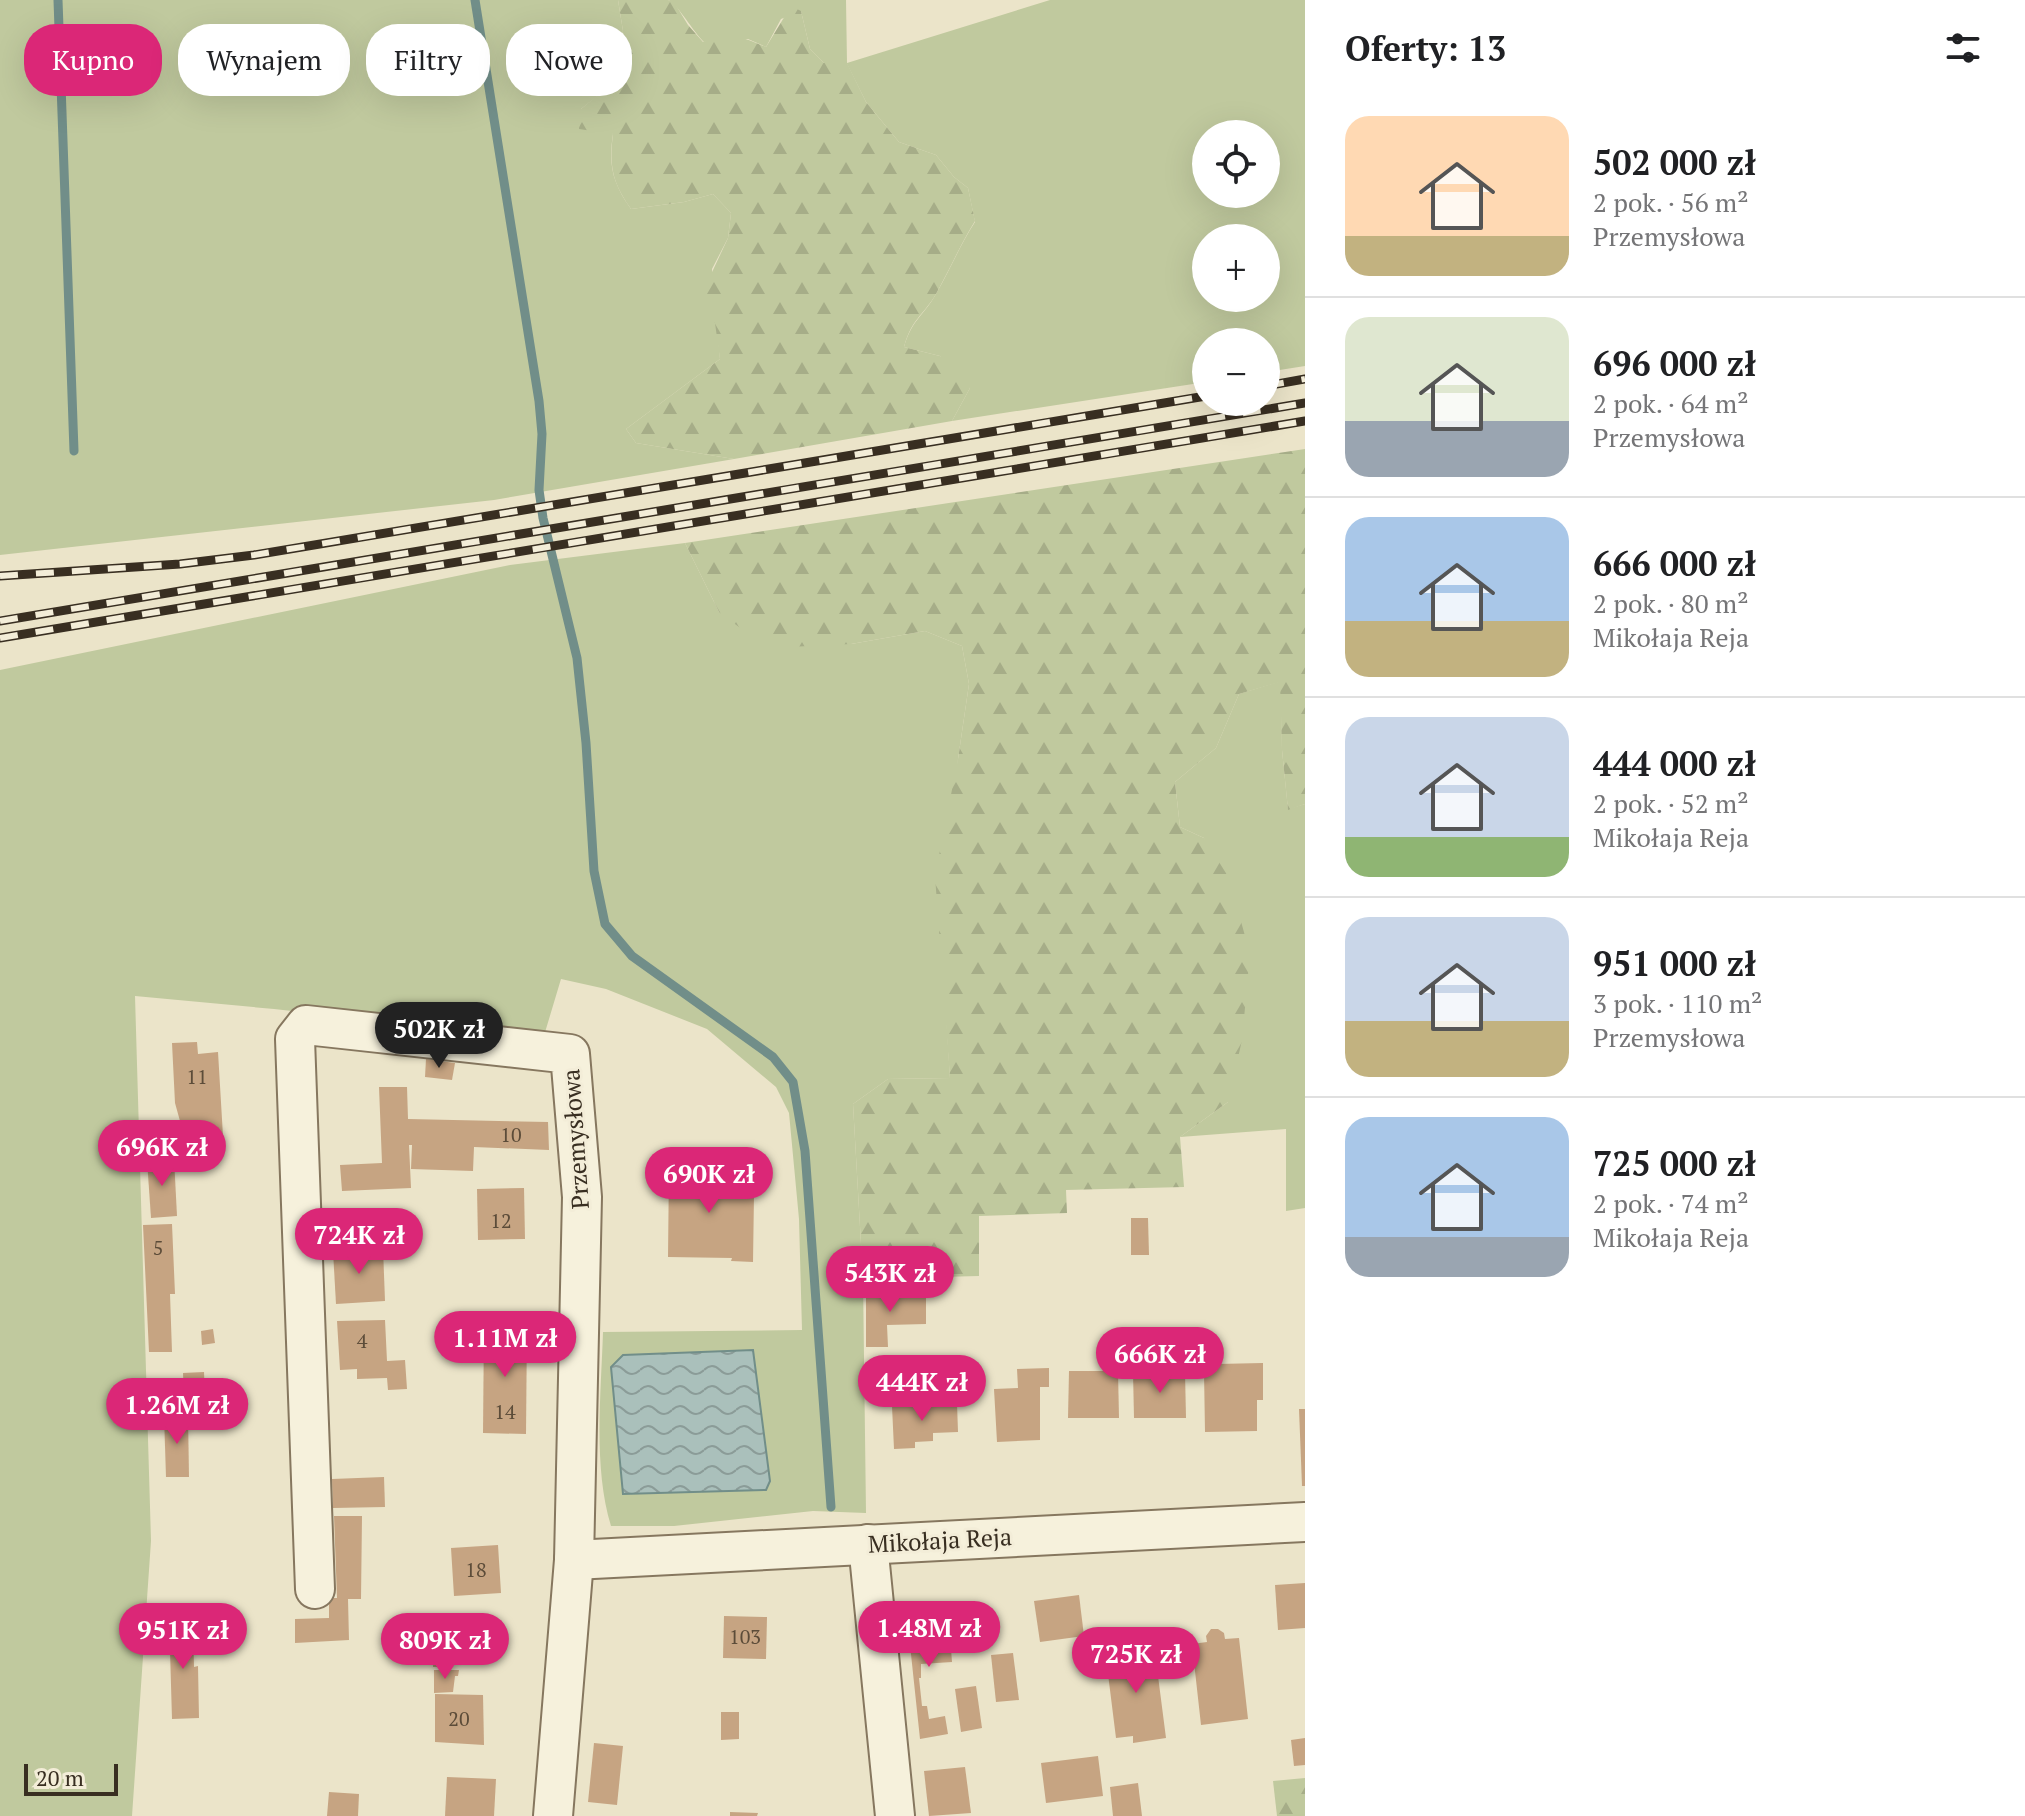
<!DOCTYPE html>
<html lang="pl">
<meta charset="utf-8">
<style>
body{margin:0;font-family:"PT Serif",serif;background:#f6f6f6;color:#202124;height:100vh;display:flex;flex-direction:column;font-size:30px;white-space:nowrap}
*{box-sizing:border-box;margin:0}
p{font-size:26px;color:#757577}
.icon{flex:none;width:44px;height:44px;fill:none;stroke:currentColor;stroke-width:2;stroke-linecap:round;stroke-linejoin:round}
.map{position:relative;flex:1;overflow:hidden}
.drawer{display:flex;flex-direction:column;background:#fff;width:720px}
.drawer>*{flex:none}
.guide{position:absolute;left:24px;top:24px;width:760px;height:72px;display:flex;gap:16px}
.buttons{position:absolute;left:1192px;top:120px;display:grid;gap:16px}
.buttons a{display:grid;place-items:center;width:88px;height:88px;border-radius:50%;background:#fff;box-shadow:0 8px 32px #0002;font-size:40px}
.scale{position:absolute;left:24px;bottom:20px;width:94px;box-sizing:border-box;padding-left:8px;border:4px solid #382e21;border-top:0;font-size:22px;line-height:28px;white-space:nowrap;color:#382e21;-webkit-text-stroke:6px #f3edd8;paint-order:stroke}
.price{position:absolute;translate:-50% -68px;padding:0 18px;border-radius:28px;background:#db2777;color:#fff;font-size:26px;line-height:52px;filter:drop-shadow(0 2px 4px #0008)}
.price::after{content:'';position:absolute;left:50%;top:48px;width:24px;height:18px;margin-left:-12px;background:inherit;clip-path:polygon(0 0,100% 0,50% 100%)}
.price.selected{background:#222;color:#fff}
ul{padding:0;list-style:none}
li{display:flex;align-items:center;gap:24px;height:200px;padding:0 40px}
li+li{border-top:2px solid #e0e0e0}
li span{display:grid;place-items:center;flex:none;width:224px;height:160px;border-radius:24px;color:#555}
li>.icon{margin-inline-start:auto}
span .icon{width:96px;height:96px;fill:#fffc;stroke-width:1}
li b{font-size:34px}
h2{display:flex;justify-content:space-between;align-items:center;height:96px;padding:0 40px;font-size:34px}
.pill{padding:0 28px;border-radius:32px;background:#fff;box-shadow:0 8px 32px #0002;font-size:28px;line-height:72px}
.pill.selected{background:#db2777;color:#fff}
main{display:flex;flex:1;min-height:0}
.map>svg:first-child{display:block}
.grass{fill:#c0c99e;fill-rule:evenodd}
.forest{fill:url(#forest-firs)}
.water{fill:url(#water-waves);stroke:#718e89;stroke-width:2}
.lines{fill:none;stroke-linecap:round;stroke-linejoin:round}
.stream{stroke:#718e89;stroke-width:9}
.building{fill:#c6a482}
.minor-casing{stroke:#86775f;stroke-width:42}
.minor{stroke:#f6f1dc;stroke-width:38}
.rail-casing{stroke:#382e21;stroke-width:9}
.rail{stroke:#f3edd8;stroke-width:6;stroke-dasharray:18;stroke-linecap:butt}
.labels{text-anchor:middle;stroke-width:6;stroke-linejoin:round;paint-order:stroke}
.number-label{font-size:20px;fill:#5c4c39}
.street-label{font-size:24px;fill:#382e21;stroke:#f3edd8}
</style>
<main>
<div class="map">
<svg width="1305" height="1816" viewBox="0 0 1305 1816">
<defs>
<pattern id="forest-firs" width="22" height="20" patternUnits="userSpaceOnUse" patternTransform="scale(2)"><rect width="22" height="20" fill="#c0c99e"/><path d="M5 1l3.5 6h-7zM16 11l3.5 6h-7z" fill="#a6ad88"/></pattern>
<pattern id="water-waves" width="16" height="10" patternUnits="userSpaceOnUse" patternTransform="scale(2)"><rect width="16" height="10" fill="#aac0bb"/><path d="M0 5q4-4 8 0t8 0" fill="none" stroke="#8b9c98"/></pattern>
</defs>
<rect width="100%" height="100%" fill="#ebe4c9"/>
<g class="grass">
<path d="M 0,0 L 618,0 L 623,31 L 605,90 L 581,109 L 613,134 C 608,166 613,183 631,209 L 684,202 L 713,194 L 731,213 L 728,238 L 712,269 L 720,359 L 626,429 L 636,443 L 734,459 L 494,500 L 0,555 Z"/>
<path d="M 668,0 L 846,0 L 847,63 L 1050,0 L 1305,0 L 1305,366 L 1266,372 L 1266,342 L 1206,342 L 1206,382 L 952,421 L 970,388 L 940,356 L 904,347 C 912,319 923,317 936,294 C 950,270 960,245 975,222 L 968,188 L 954,177 L 936,155 L 899,142 L 866,102 L 847,64 L 824,63 L 810,49 L 801,11 L 781,19 L 766,47 L 748,39 L 704,42 C 694,33 677,3 668,0 ZM 1206,134 L 1266,134 L 1266,194 L 1206,194 ZM 1206,238 L 1266,238 L 1266,298 L 1206,298 Z"/>
<path d="M 685,543 L 719,612 L 851,644 L 925,631 L 962,646 L 969,684 L 958,759 L 945,997 L 950,1078 L 888,1079 L 853,1104 L 863,1279 L 866,1513 L 813,1511 L 674,1526 L 611,1526 C 593,1467 601,1394 603,1332 L 802,1330 L 799,1219 L 789,1113 L 776,1087 L 707,1029 L 606,989 L 561,979 L 543,1039 L 274,1009 L 135,996 L 151,1541 L 132,1816 L 0,1816 L 0,670 L 510,565 Z"/>
<polygon points="1281,681 1282,750 1288,809 1305,804 1305,1208 1286,1211 1286,1129 1180,1137 1228,1102 1204,838 1180,827 1175,782 1216,748 1239,694"/>
</g>
<g class="forest">
<path d="M 618,0 L 668,0 L 674,2 L 688,25 L 703,42 C 732,33 738,35 766,47 L 791,6 L 801,11 L 810,49 L 824,63 L 847,63 L 866,102 L 899,142 L 936,155 L 954,177 L 968,188 L 975,221 C 960,245 950,269 936,294 C 923,316 912,318 904,347 L 940,356 L 967,372 L 970,388 L 952,421 L 734,459 L 636,443 L 626,429 L 720,359 L 715,323 L 699,300 L 728,238 L 731,213 L 713,194 L 684,202 L 631,209 C 612,182 609,166 613,134 L 579,129 L 581,109 L 605,89 L 623,31 Z"/>
<polygon points="1305,449 1305,804 1288,810 1282,750 1280,682 1239,694 1216,748 1175,782 1180,827 1204,838 1229,878 1250,954 1242,1040 1228,1102 1180,1137 1184,1187 1066,1190 1067,1213 979,1216 979,1276 863,1279 853,1104 888,1079 950,1078 935,876 958,759 969,684 962,646 925,631 851,644 767,648 719,612 685,543"/>
<polygon points="1305,1778 1305,1816 1277,1816 1273,1781"/>
</g>
<polygon class="water" points="753,1350 770,1481 766,1490 623,1494 611,1367 623,1355"/>
<g class="lines">
<g class="stream">
<polyline points="58,0 74,451"/>
<polyline points="475,0 539,401 542,434 539,490 543,518 577,658 586,743 594,871 605,924 632,956 773,1057 793,1082 805,1151 831,1507"/>
</g>
</g>
<g class="building">
<polygon points="197,1042 198,1054 218,1052 223,1136 191,1138 190,1120 180,1121 175,1103 172,1043"/>
<polygon points="426,1059 455,1063 452,1080 425,1077"/>
<polygon points="379,1087 407,1087 408,1119 548,1122 549,1150 474,1147 473,1171 411,1169 412,1145 409,1145 411,1188 342,1191 340,1165 382,1163"/>
<polygon points="174,1158 177,1216 151,1218 147,1160"/>
<polygon points="669,1166 735,1168 734,1193 754,1194 753,1262 731,1261 732,1258 668,1257"/>
<polygon points="524,1188 525,1239 478,1240 477,1189"/>
<polygon points="1131,1218 1148,1218 1149,1255 1131,1255"/>
<polygon points="172,1224 175,1294 170,1294 172,1352 149,1352 143,1225"/>
<polygon points="383,1248 385,1301 336,1304 333,1251"/>
<polygon points="866,1284 878,1284 878,1297 926,1296 926,1324 887,1325 888,1347 866,1347"/>
<polygon points="385,1320 387,1361 405,1360 407,1389 388,1390 387,1378 357,1379 357,1369 340,1370 337,1321"/>
<polygon points="484,1324 527,1324 526,1434 483,1433"/>
<polygon points="213,1329 215,1343 202,1345 201,1331"/>
<polygon points="1263,1363 1263,1400 1257,1400 1257,1431 1205,1432 1204,1371 1217,1371 1217,1364"/>
<polygon points="1049,1368 1049,1387 1040,1387 1040,1440 997,1442 994,1389 1018,1388 1017,1369"/>
<polygon points="1069,1371 1118,1371 1119,1418 1068,1418"/>
<polygon points="204,1372 205,1397 184,1398 183,1373"/>
<polygon points="1133,1372 1185,1372 1186,1418 1134,1418"/>
<polygon points="957,1403 958,1432 933,1433 933,1441 915,1442 915,1448 894,1449 892,1406"/>
<polygon points="1299,1409 1305,1409 1305,1486 1302,1486"/>
<polygon points="164,1415 188,1415 189,1477 166,1477"/>
<polygon points="384,1477 385,1507 333,1508 332,1479"/>
<polygon points="334,1516 362,1516 361,1599 348,1599 349,1640 295,1643 295,1619 329,1618 329,1598 337,1598"/>
<polygon points="498,1545 501,1593 454,1596 451,1548"/>
<polygon points="1305,1583 1305,1628 1278,1630 1275,1585"/>
<polygon points="1079,1595 1084,1636 1040,1642 1034,1601"/>
<polygon points="169,1616 183,1616 183,1625 193,1625 194,1667 198,1666 199,1718 172,1719"/>
<polygon points="724,1616 767,1617 766,1659 723,1658"/>
<polygon points="432,1621 449,1621 451,1667 433,1667"/>
<polygon points="949,1623 952,1662 921,1664 921,1678 919,1678 922,1706 927,1706 929,1719 945,1716 948,1734 920,1739 908,1626"/>
<polygon points="1211,1629 1218,1629 1224,1633 1225,1639 1239,1638 1248,1719 1201,1725 1192,1644 1207,1642 1206,1636"/>
<polygon points="1154,1645 1166,1738 1133,1743 1133,1736 1116,1738 1106,1658 1122,1656 1121,1649"/>
<polygon points="1013,1653 1019,1700 996,1702 991,1655"/>
<polygon points="434,1670 459,1670 458,1676 455,1676 453,1692 434,1693"/>
<polygon points="976,1686 982,1728 961,1732 955,1689"/>
<polygon points="435,1694 483,1695 484,1745 435,1742"/>
<polygon points="721,1712 739,1712 739,1739 721,1740"/>
<polygon points="1305,1738 1305,1765 1294,1766 1291,1740"/>
<polygon points="594,1743 623,1746 617,1805 588,1802"/>
<polygon points="1098,1756 1103,1796 1046,1803 1041,1763"/>
<polygon points="965,1767 971,1813 929,1816 924,1771"/>
<polygon points="447,1777 496,1779 494,1816 445,1816"/>
<polygon points="1138,1783 1142,1816 1113,1816 1110,1787"/>
<polygon points="329,1792 359,1794 358,1816 327,1816"/>
<polygon points="730,1812 758,1813 757,1816 730,1816"/>
</g>
<g class="lines">
<defs>
<g id="minor">
<polyline points="868,1544 895,1816"/>
<polyline points="574,1560 1305,1522"/>
<polyline points="315,1589 295,1039 306,1025 570,1054 582,1197 574,1560 553,1816"/>
</g>
</defs>
<use href="#minor" class="minor-casing"/>
<use href="#minor" class="minor"/>
<defs>
<g id="rail">
<polyline points="1266,386 1305,379"/>
<polyline points="0,576 180,564 254,555 1206,396"/>
<polyline points="0,621 1305,403"/>
<polyline points="0,638 1305,421"/>
</g>
</defs>
<use href="#rail" class="rail-casing"/>
<use href="#rail" class="rail"/>
</g>
<g class="labels">
<g class="number-label">
<text x="197" y="1084">11</text>
<text x="511" y="1142">10</text>
<text x="501" y="1228">12</text>
<text x="158" y="1255">5</text>
<text x="362" y="1348">4</text>
<text x="505" y="1419">14</text>
<text x="476" y="1577">18</text>
<text x="745" y="1644">103</text>
<text x="459" y="1726">20</text>
</g>
<g class="street-label">
<text transform="translate(576 1139) rotate(-94)" y="8">Przemysłowa</text>
<text transform="translate(940 1541) rotate(-3)" y="8">Mikołaja Reja</text>
</g>
</g>
</svg>
<div class="buttons">
<a><svg class="icon" aria-label="locate" viewBox="0 0 24 24"><circle cx="12" cy="12" r="6"/><path d="M12 2v4M12 18v4M2 12h4M18 12h4"/></svg></a>
<a>+</a>
<a>−</a>
</div>
<div class="scale">20 m</div>
<b class="price selected" style="left:439px;top:1070px">502K zł</b>
<b class="price" style="left:162px;top:1188px">696K zł</b>
<b class="price" style="left:709px;top:1215px">690K zł</b>
<b class="price" style="left:359px;top:1276px">724K zł</b>
<b class="price" style="left:890px;top:1314px">543K zł</b>
<b class="price" style="left:505px;top:1379px">1.11M zł</b>
<b class="price" style="left:1160px;top:1395px">666K zł</b>
<b class="price" style="left:922px;top:1423px">444K zł</b>
<b class="price" style="left:177px;top:1446px">1.26M zł</b>
<b class="price" style="left:929px;top:1669px">1.48M zł</b>
<b class="price" style="left:183px;top:1671px">951K zł</b>
<b class="price" style="left:445px;top:1681px">809K zł</b>
<b class="price" style="left:1136px;top:1695px">725K zł</b>
<div class="guide">
<a class="pill selected">Kupno</a>
<a class="pill">Wynajem</a>
<a class="pill">Filtry</a>
<a class="pill">Nowe</a>
</div>
</div>
<section class="drawer">
<h2>Oferty: 13<svg class="icon" aria-label="filters" viewBox="0 0 24 24"><path d="M4 7h16M4 17h16"/><circle cx="9" cy="7" r="2"/><circle cx="15" cy="17" r="2"/></svg></h2>
<ul>
<li><span style="background:linear-gradient(#ffd9b3 75%,#c2b280 0)"><svg class="icon" aria-label="home" viewBox="0 0 24 24"><path d="M3 11l9-7 9 7M6 9v11h12V9"/></svg></span><div><b>502 000 zł</b><p>2 pok. · 56 m²</p><p>Przemysłowa</p></div></li>
<li><span style="background:linear-gradient(#dfe7d0 65%,#9aa5b1 0)"><svg class="icon" aria-label="home" viewBox="0 0 24 24"><path d="M3 11l9-7 9 7M6 9v11h12V9"/></svg></span><div><b>696 000 zł</b><p>2 pok. · 64 m²</p><p>Przemysłowa</p></div></li>
<li><span style="background:linear-gradient(#a9c7e8 65%,#c2b280 0)"><svg class="icon" aria-label="home" viewBox="0 0 24 24"><path d="M3 11l9-7 9 7M6 9v11h12V9"/></svg></span><div><b>666 000 zł</b><p>2 pok. · 80 m²</p><p>Mikołaja Reja</p></div></li>
<li><span style="background:linear-gradient(#c9d6e8 75%,#8fb573 0)"><svg class="icon" aria-label="home" viewBox="0 0 24 24"><path d="M3 11l9-7 9 7M6 9v11h12V9"/></svg></span><div><b>444 000 zł</b><p>2 pok. · 52 m²</p><p>Mikołaja Reja</p></div></li>
<li><span style="background:linear-gradient(#c9d6e8 65%,#c2b280 0)"><svg class="icon" aria-label="home" viewBox="0 0 24 24"><path d="M3 11l9-7 9 7M6 9v11h12V9"/></svg></span><div><b>951 000 zł</b><p>3 pok. · 110 m²</p><p>Przemysłowa</p></div></li>
<li><span style="background:linear-gradient(#a9c7e8 75%,#9aa5b1 0)"><svg class="icon" aria-label="home" viewBox="0 0 24 24"><path d="M3 11l9-7 9 7M6 9v11h12V9"/></svg></span><div><b>725 000 zł</b><p>2 pok. · 74 m²</p><p>Mikołaja Reja</p></div></li>
</ul>
</section>
</main>
